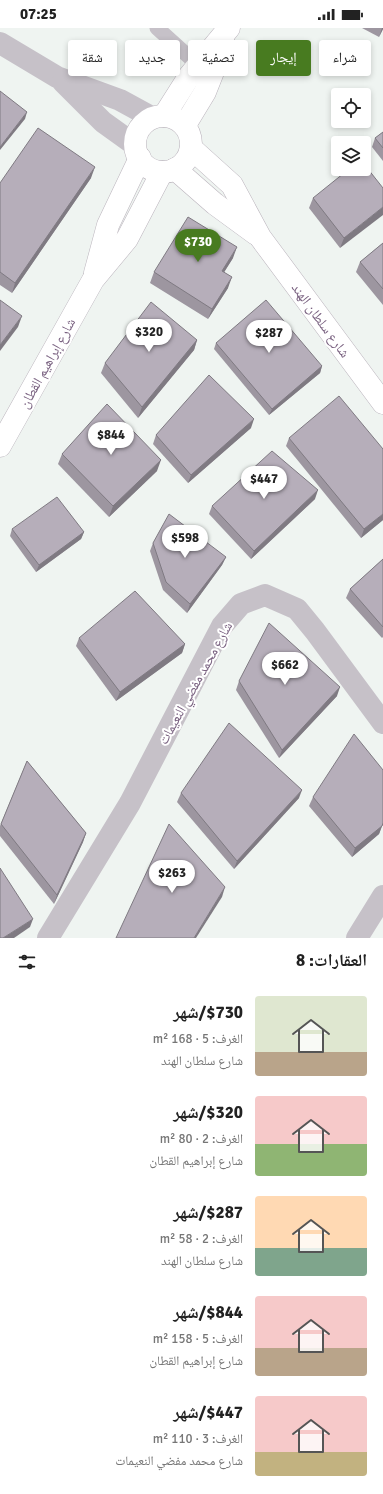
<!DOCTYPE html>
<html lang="ar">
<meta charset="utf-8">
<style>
body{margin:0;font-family:Signika,"Noto Naskh Arabic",sans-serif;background:#f2f2f2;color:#222;direction:rtl;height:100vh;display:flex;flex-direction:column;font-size:15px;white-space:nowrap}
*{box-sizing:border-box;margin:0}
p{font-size:13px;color:#767676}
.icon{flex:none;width:22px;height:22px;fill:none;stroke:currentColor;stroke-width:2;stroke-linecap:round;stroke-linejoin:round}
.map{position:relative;height:910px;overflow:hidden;direction:ltr}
.sheet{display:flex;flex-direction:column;background:#fff;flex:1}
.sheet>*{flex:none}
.hud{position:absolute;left:12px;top:12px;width:359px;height:36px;direction:rtl;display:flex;gap:8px}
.fabs{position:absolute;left:331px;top:60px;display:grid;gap:8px}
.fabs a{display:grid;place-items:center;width:40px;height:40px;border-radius:4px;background:#fff;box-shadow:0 2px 6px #0003;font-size:20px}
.price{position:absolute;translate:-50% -34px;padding:0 9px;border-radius:14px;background:#fff;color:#222;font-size:13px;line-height:26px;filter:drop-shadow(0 1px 2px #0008)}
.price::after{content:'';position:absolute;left:50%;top:24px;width:12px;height:9px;margin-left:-6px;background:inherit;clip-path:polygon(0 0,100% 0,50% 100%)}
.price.on{background:#487b20;color:#fff}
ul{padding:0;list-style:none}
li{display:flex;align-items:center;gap:12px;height:100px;padding:0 16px}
li span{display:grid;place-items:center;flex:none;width:112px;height:80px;border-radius:4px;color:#555}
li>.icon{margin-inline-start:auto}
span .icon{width:48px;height:48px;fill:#fffc;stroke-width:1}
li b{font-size:17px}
h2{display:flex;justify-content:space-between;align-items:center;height:48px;padding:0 16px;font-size:17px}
.chip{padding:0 14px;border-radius:4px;background:#fff;box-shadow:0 2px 6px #0003;font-size:14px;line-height:36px}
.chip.on{background:#487b20;color:#fff}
.status{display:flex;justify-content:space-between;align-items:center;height:28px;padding:0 20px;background:#fff;direction:ltr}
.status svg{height:11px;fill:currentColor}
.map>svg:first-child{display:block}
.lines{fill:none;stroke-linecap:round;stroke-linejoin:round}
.secondary-casing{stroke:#bab3bc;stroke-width:23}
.lane{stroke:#c6c1c8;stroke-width:15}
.street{stroke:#c6c1c8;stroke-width:22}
.secondary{stroke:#fff;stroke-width:22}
.wall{fill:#9d96a0}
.shaded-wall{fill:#7f7a82}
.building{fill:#b6aeba;stroke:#7f7a82}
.labels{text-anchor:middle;stroke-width:4;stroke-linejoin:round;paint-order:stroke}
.street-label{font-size:14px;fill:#7a6281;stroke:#fff}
</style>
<div class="status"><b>07:25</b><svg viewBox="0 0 49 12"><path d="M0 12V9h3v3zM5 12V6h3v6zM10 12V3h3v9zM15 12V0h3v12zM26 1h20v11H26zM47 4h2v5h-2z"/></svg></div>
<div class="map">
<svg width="383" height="910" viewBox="0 0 383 910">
<rect width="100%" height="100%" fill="#eff4f1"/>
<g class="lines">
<defs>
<g id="secondary">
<polyline points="164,88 190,47 229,0"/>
<circle cx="163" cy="116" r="28"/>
<polyline points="185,97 205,64 224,16"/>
<polyline points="191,120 232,157 260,209 383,375"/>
<polyline points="175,141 215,176 256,206"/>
<polyline points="95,245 108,197 140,130"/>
<polyline points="0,418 93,252 127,211 162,144"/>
</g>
</defs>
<use href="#secondary" class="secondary-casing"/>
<polyline class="lane" points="157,0 198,37"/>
<g class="street">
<polyline points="0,15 57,49 120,72 153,90"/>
<polyline points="63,54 103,94 135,117"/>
<polyline points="48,910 130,775 222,598 241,576 265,567 297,581 315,603 383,695"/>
<polyline points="357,910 383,868"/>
</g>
<use href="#secondary" class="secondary"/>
</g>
<g class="wall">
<polygon points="362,0 383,0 383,1 379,9"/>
<polygon points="383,104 383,133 372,119 375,110"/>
<polygon points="91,150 12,265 0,257 0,155"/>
<polygon points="383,160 340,220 309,180 313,170"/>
<polygon points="383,215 383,277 356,244 360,234"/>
<polygon points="233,230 224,244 228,260 208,291 150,255 154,244"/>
<polygon points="197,312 194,322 138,390 101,345 105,335"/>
<polygon points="216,315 322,338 320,345 269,387 214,321"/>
<polygon points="251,400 188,455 153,416 156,407"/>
<polygon points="289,410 383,492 361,510 286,418"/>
<polygon points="62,426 157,443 109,489 58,436"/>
<polygon points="315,471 251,531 209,486 212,478"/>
<polygon points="12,501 84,504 81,511 36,544 10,508"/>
<polygon points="153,515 226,529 222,537 187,585 163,562 150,523"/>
<polygon points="383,531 383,609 382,610 346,570 350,561"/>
<polygon points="79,610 185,616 182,625 116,673 76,618"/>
<polygon points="239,653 337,668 279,730 236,662"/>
<polygon points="27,733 86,805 83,814 54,876 0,808 0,798"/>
<polygon points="383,742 383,796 379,806 352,829 309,778 313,769"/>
<polygon points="181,765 299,770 234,841 177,774"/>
</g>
<g class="shaded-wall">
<polygon points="382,0 383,0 383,1 379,9"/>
<polygon points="27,84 25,91 0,122 0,119"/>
<polygon points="95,139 91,150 12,265 15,255"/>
<polygon points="383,179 383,187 340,220 344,210"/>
<polygon points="237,219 233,230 218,254 222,243"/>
<polygon points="232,249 228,260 208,291 212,281"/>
<polygon points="22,288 18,299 0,323 0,317"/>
<polygon points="197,312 194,322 138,390 142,379"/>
<polygon points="322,338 320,345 269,387 272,381"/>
<polygon points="254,391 251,400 188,455 191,447"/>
<polygon points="161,432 157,443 109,489 113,478"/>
<polygon points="318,462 315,471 251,531 254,523"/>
<polygon points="383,486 383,492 361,510 364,501"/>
<polygon points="84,504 81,511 36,544 39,537"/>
<polygon points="226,529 222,537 187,585 190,576"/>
<polygon points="185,616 182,625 116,673 120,664"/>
<polygon points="340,659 337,668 279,730 282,722"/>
<polygon points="302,762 299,770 234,841 237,833"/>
<polygon points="383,795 379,806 352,829 355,820"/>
<polygon points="86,805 83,814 54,876 57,867"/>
<polygon points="225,859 222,869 196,910 194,910"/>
<polygon points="33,891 30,899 14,910 3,910"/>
</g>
<g class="building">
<polygon points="0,63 27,84 0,119"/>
<polygon points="38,100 95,139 15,255 0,244 0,155"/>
<polygon points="383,104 383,120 375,110"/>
<polygon points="364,136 383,160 383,179 344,210 313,170 349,141 364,141"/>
<polygon points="188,189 237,219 222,243 232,249 212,281 154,244"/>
<polygon points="383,215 383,261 360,234"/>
<polygon points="0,272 22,288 0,317"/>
<polygon points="266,272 322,338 272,381 216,315"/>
<polygon points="151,274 197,312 142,379 105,335"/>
<polygon points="209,347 254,391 191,447 156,407"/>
<polygon points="339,368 383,421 383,486 364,501 289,410"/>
<polygon points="107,376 161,432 113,478 62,426"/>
<polygon points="272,423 318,462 254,523 212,478"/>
<polygon points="57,469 84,504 39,537 12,501"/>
<polygon points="169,486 226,529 190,576 166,554 153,515"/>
<polygon points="383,531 383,599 350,561"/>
<polygon points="135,563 185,616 120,664 79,610"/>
<polygon points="269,595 340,659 282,722 239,653"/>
<polygon points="229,695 302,762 237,833 181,765"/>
<polygon points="354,706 383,742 383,795 382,798 355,820 313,769"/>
<polygon points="27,733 86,805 57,867 1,796"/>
<polygon points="169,796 225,859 194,910 116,910"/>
<polygon points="0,840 33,891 3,910 0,910"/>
</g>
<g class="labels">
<g class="street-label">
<text transform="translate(321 292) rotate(54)" y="5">شارع سلطان الهند</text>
<text transform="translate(47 335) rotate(-61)" y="5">شارع إبراهيم القطان</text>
<text transform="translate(195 655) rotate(-61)" y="5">شارع محمد مفضي النعيمات</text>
</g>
</g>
</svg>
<div class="fabs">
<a><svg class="icon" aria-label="locate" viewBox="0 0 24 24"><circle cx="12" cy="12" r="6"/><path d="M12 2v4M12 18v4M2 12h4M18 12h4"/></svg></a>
<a><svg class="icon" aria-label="layers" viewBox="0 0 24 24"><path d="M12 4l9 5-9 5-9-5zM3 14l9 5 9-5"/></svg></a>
</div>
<b class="price on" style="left:198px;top:235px">$730</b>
<b class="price" style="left:149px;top:325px">$320</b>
<b class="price" style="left:269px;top:326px">$287</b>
<b class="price" style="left:111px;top:428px">$844</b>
<b class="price" style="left:264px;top:472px">$447</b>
<b class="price" style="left:185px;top:531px">$598</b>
<b class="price" style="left:285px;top:658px">$662</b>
<b class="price" style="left:172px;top:866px">$263</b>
<div class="hud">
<a class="chip">شراء</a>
<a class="chip on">إيجار</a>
<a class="chip">تصفية</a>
<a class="chip">جديد</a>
<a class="chip">شقة</a>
</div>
</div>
<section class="sheet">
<h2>العقارات: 8<svg class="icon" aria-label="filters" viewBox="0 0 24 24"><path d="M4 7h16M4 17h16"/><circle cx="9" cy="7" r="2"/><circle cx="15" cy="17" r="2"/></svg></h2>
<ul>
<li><span style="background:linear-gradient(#dfe7d0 70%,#b9a48a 0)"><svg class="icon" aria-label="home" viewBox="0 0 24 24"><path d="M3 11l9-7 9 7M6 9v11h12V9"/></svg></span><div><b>$730/شهر</b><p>الغرف: 5 · 168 m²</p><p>شارع سلطان الهند</p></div></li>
<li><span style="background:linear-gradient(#f6c9c9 60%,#8fb573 0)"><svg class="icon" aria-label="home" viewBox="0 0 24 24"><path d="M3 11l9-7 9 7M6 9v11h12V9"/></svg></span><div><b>$320/شهر</b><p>الغرف: 2 · 80 m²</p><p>شارع إبراهيم القطان</p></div></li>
<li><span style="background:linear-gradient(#ffd9b3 65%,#7fa58c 0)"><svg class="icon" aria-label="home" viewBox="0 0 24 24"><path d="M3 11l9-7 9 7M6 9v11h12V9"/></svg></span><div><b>$287/شهر</b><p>الغرف: 2 · 58 m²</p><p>شارع سلطان الهند</p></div></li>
<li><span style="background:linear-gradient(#f6c9c9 65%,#b9a48a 0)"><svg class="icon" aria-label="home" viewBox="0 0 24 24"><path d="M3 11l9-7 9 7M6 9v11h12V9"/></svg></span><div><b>$844/شهر</b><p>الغرف: 5 · 158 m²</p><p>شارع إبراهيم القطان</p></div></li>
<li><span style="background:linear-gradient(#f6c9c9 70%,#c2b280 0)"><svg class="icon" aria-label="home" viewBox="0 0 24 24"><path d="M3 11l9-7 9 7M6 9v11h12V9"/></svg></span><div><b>$447/شهر</b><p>الغرف: 3 · 110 m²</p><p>شارع محمد مفضي النعيمات</p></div></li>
</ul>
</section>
